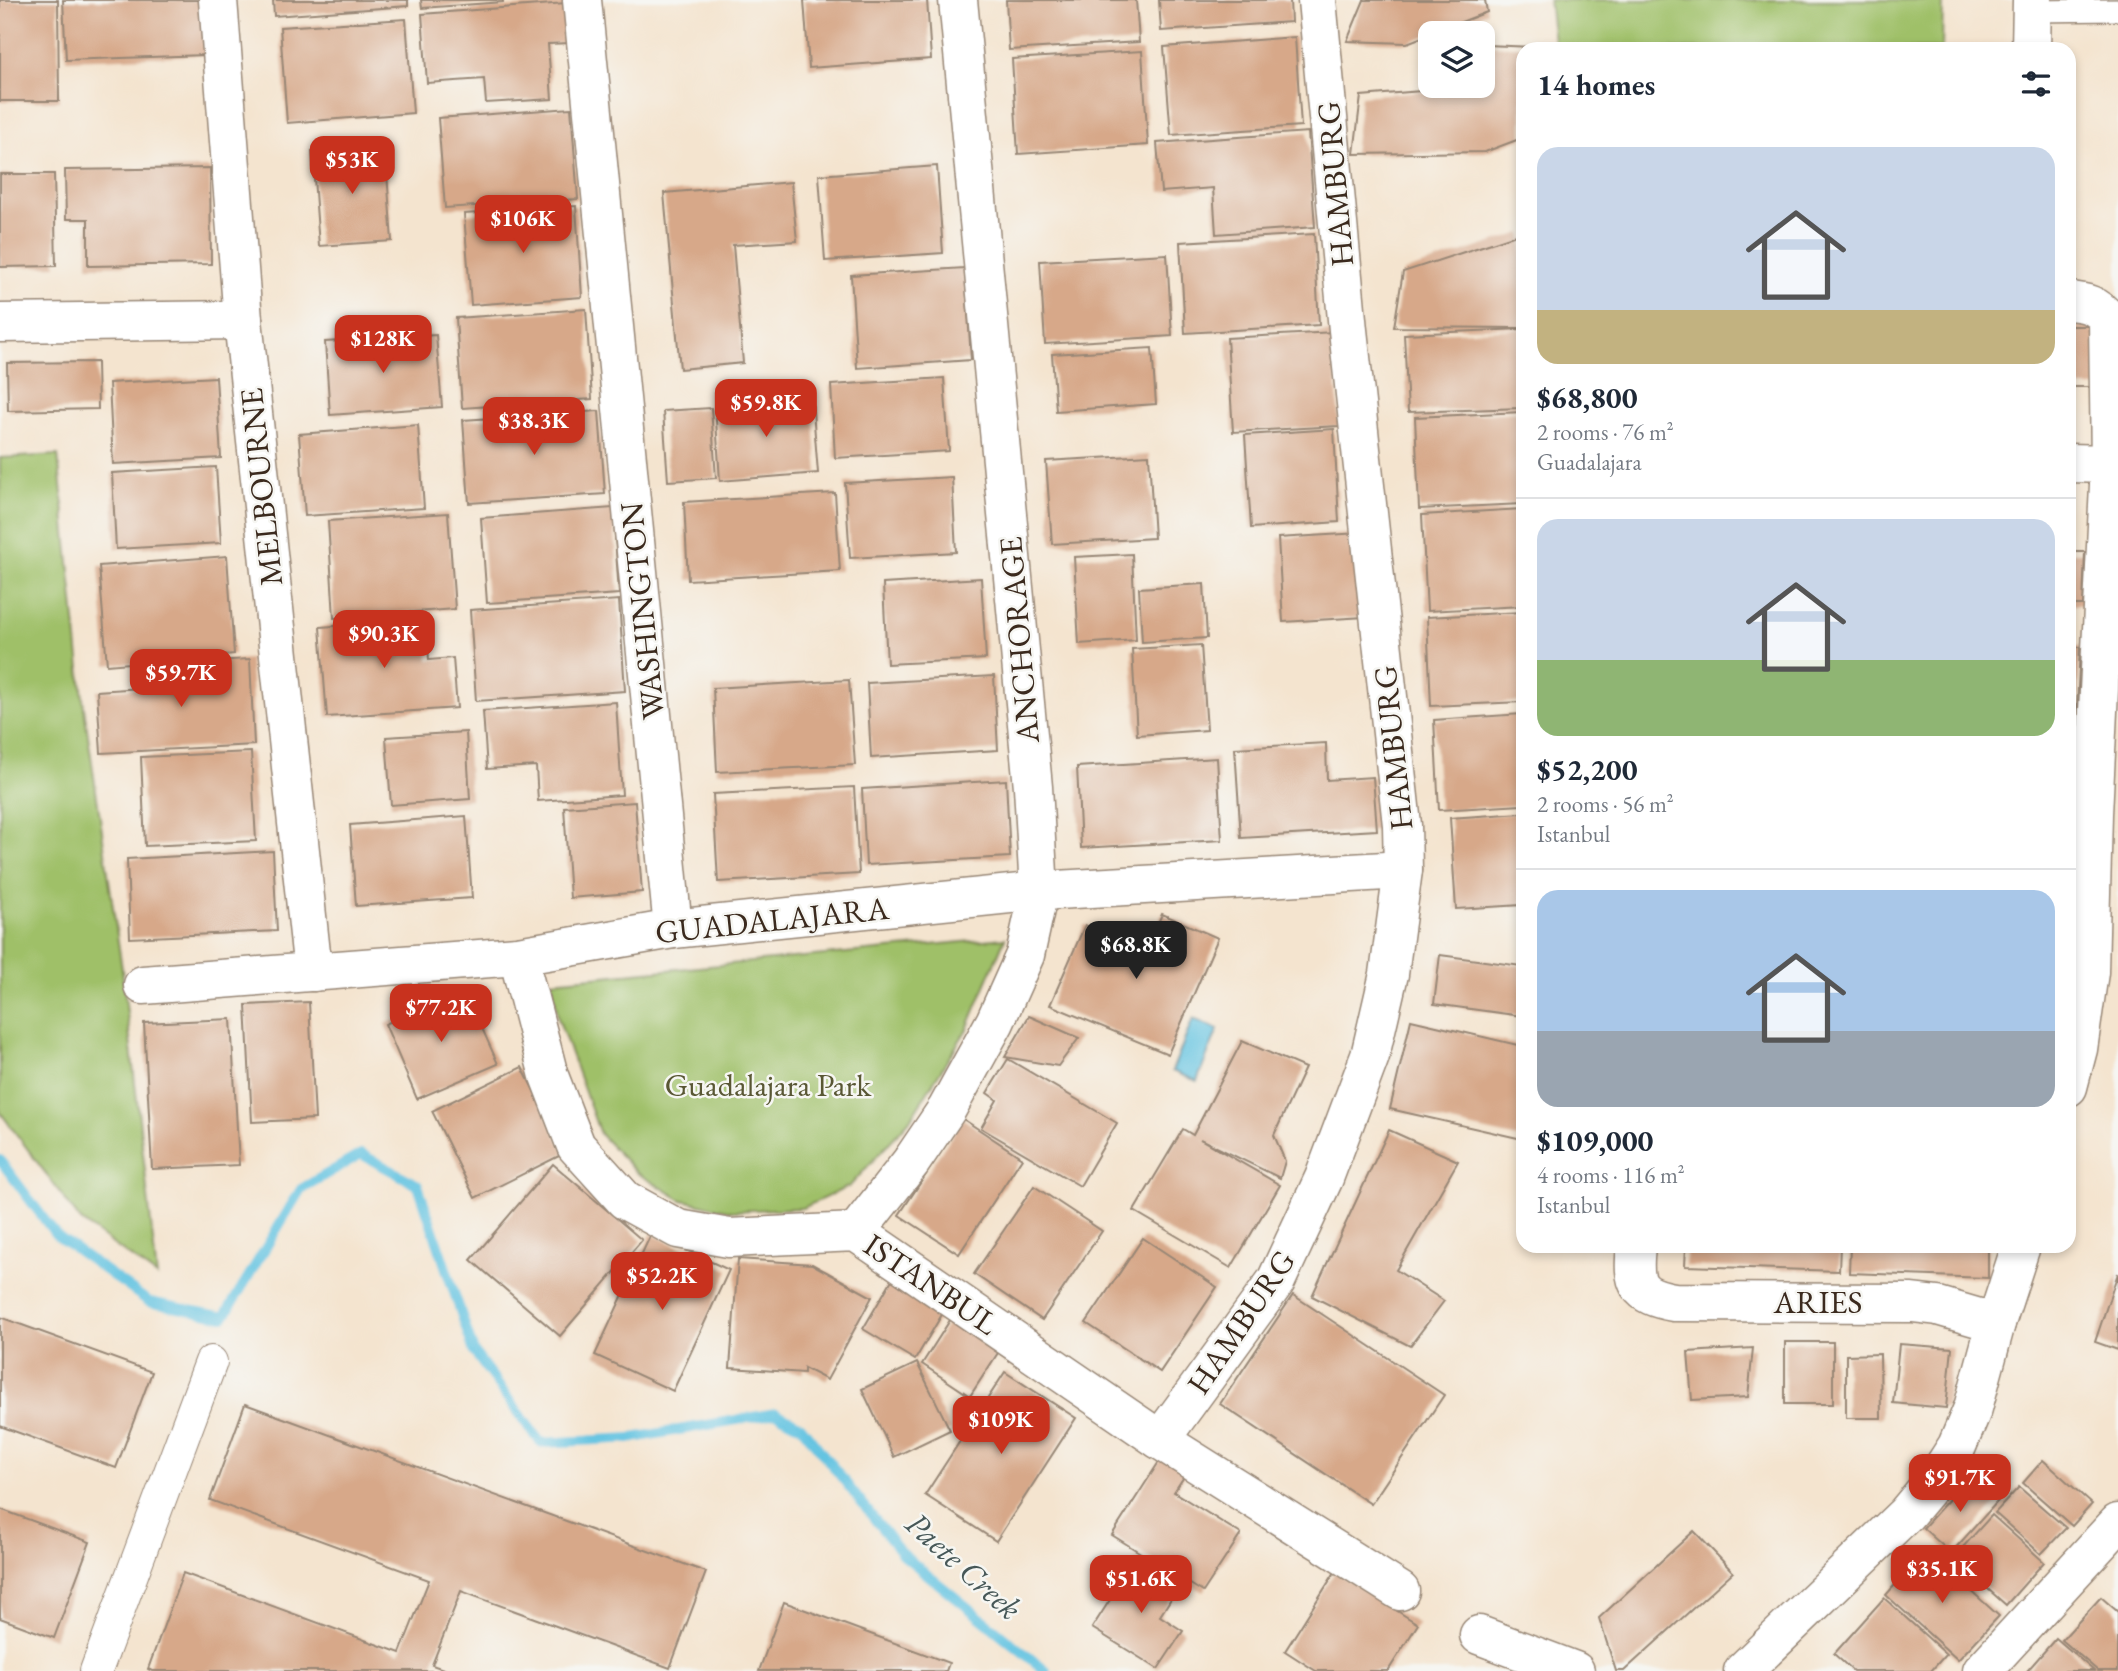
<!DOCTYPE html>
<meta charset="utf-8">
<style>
body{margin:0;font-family:"EB Garamond",serif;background:#f6f6f7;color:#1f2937;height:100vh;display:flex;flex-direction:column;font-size:26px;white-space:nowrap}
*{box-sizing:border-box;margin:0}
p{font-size:23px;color:#747a83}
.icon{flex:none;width:38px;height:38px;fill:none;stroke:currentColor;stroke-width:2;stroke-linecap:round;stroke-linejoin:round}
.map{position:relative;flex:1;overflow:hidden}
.sheet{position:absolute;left:1516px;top:42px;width:560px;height:1211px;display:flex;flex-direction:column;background:#fff;border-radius:21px;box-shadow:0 4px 10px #0003}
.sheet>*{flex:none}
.buttons{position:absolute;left:1418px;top:21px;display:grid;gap:14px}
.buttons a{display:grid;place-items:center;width:77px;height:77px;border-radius:14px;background:#fff;box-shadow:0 4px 10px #0003;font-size:35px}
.price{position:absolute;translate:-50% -60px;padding:0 16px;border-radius:14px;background:#c8321e;color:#fff;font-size:23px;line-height:46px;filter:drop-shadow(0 2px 4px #0008)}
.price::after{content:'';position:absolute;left:50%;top:42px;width:21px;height:16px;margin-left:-10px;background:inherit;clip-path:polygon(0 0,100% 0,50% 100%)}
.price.selected{background:#222;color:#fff}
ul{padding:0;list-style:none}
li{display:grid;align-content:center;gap:14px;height:371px;padding:0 21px}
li+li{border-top:2px solid #e0e1e3}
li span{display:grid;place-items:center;height:217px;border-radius:21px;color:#555}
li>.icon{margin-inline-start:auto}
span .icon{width:126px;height:126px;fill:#fffc;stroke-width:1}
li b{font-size:30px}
h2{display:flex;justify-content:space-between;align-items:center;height:84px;padding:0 21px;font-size:30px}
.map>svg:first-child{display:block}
.green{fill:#9fc068;stroke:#6d7543;stroke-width:2}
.water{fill:#62c3e1;stroke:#4e7680;stroke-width:2}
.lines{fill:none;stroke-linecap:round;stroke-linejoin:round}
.stream{stroke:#62c3e1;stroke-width:10}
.building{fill:#d7a889}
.service-casing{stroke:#988776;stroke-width:24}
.pedestrian-casing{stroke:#988776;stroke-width:34}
.minor-casing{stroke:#988776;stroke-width:41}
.service{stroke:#fff;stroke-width:21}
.pedestrian{stroke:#fff;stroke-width:32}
.minor{stroke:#fff;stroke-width:38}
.labels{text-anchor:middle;stroke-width:5;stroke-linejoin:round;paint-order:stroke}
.street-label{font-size:32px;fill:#3b2a1e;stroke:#f6f6f2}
.park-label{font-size:32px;fill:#595734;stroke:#f6f6f2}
.water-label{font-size:33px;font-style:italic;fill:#475858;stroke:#f6f6f2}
</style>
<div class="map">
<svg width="2118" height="1671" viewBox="0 0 2118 1671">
<rect width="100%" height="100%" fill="#f6f6f2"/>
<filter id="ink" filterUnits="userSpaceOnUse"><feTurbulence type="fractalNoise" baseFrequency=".0143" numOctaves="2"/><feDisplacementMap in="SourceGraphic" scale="14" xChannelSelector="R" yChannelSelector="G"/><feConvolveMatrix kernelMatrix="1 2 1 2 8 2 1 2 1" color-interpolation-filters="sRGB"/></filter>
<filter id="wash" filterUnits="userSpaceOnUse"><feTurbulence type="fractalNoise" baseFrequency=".00686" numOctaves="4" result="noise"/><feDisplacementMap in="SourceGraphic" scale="28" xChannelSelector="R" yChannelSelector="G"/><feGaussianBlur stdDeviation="1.57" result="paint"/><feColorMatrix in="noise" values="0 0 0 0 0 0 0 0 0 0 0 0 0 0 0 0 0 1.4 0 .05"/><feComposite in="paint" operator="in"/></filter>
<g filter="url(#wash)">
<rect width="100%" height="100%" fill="#f4e4cf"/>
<g class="green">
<polygon points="1549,0 1943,0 1942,49 1555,49"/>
<polygon points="58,455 84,708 122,969 157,1276 81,1221 0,1112 0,458"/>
<polygon points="1005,938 967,1029 909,1121 850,1186 803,1208 731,1211 682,1200 637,1173 600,1134 558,1018 552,981"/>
</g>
<polygon class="water" points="1193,1019 1218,1029 1197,1081 1172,1071"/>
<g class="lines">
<polyline class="stream" points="0,1160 56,1235 149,1302 224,1317 301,1189 361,1154 418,1185 474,1352 541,1443 633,1438 776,1413 801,1426 902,1554 1046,1671"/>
</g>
<g id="blocks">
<g class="building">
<polygon points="0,0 58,0 59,101 0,101"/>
<polygon points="63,0 202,0 205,55 66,60"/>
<polygon points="273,0 408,0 408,6 274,16"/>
<polygon points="421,0 503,0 503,2 422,8"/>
<polygon points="804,0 927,0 931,59 809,68"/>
<polygon points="1006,0 1136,0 1139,42 1009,50"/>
<polygon points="1159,0 1290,0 1291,22 1161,31"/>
<polygon points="1364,0 1485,0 1487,12 1407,43 1347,41"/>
<polygon points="566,3 569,43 548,44 552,99 486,103 484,79 427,83 422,14"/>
<polygon points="406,19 413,113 287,123 280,27"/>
<polygon points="1295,37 1301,126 1171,135 1164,47"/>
<polygon points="1486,45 1533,47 1533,49 1522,49 1522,138 1485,152 1354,154 1361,96 1482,86 1482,55"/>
<polygon points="1142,51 1148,145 1018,154 1012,59"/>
<polygon points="571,108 578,199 445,208 438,118"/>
<polygon points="1308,132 1315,227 1216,234 1213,188 1161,192 1157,143"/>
<polygon points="385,146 392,241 319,246 312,151"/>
<polygon points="937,166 943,253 825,261 819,175"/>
<polygon points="210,168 211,264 88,266 88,219 66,219 65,170"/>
<polygon points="0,174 54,174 56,266 0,267"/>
<polygon points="791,182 797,241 733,245 743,363 680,369 664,193"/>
<polygon points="576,206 582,297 471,305 464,214"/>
<polygon points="1522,233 1522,328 1394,327 1403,272"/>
<polygon points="1314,234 1319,325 1185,333 1180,242"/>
<polygon points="1167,254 1172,336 1045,344 1040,261"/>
<polygon points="965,268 971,360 857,368 851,275"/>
<polygon points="586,309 592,399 462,408 456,318"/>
<rect x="2068" y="326" width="35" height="61"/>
<polygon points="1522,329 1522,408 1408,412 1404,334"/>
<polygon points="1334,332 1339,426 1233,432 1227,338"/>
<polygon points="436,335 442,407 330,415 325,342"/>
<polygon points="1152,348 1156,404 1056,411 1052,354"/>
<polygon points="97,362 98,409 8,411 7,363"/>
<polygon points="216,377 221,458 113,464 109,383"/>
<polygon points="944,378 949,451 835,458 831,385"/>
<polygon points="812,398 818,473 720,481 715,405"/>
<polygon points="711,408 716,478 668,481 663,411"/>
<polygon points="599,411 605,494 469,503 463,420"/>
<polygon points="1522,412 1522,504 1419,509 1415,417"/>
<polygon points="418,425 424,508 305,516 299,434"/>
<polygon points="1334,429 1339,522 1251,528 1245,435"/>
<polygon points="1149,455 1154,538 1052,544 1046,461"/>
<polygon points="216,467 221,543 116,549 112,473"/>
<polygon points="952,477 956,552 850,558 845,483"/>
<polygon points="835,493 840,571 688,580 684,502"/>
<polygon points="613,508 619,594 487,603 481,518"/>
<polygon points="1522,509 1522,606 1427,611 1422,515"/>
<polygon points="448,513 455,609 334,618 328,521"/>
<polygon points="1360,533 1365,617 1283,622 1278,538"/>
<polygon points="2068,552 2085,552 2083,605 2068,605"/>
<polygon points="1132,554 1136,640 1079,644 1074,557"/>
<polygon points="227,556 234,654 107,665 99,566"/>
<polygon points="981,578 986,659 887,664 883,584"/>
<polygon points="1204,584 1207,638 1142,642 1139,588"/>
<polygon points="619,600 625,691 476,701 470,610"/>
<polygon points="1522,612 1522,702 1431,706 1427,617"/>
<polygon points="426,620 429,660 453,658 457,708 327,717 320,627"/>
<polygon points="1201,645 1207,730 1137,735 1132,649"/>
<polygon points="2068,647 2080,647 2077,708 2068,708"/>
<polygon points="250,659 254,745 101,753 97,691 156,687 155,664"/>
<polygon points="994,676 998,750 871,758 867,683"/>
<polygon points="849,680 855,765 717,772 713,688"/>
<polygon points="616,702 622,795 538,801 536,766 487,769 483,711"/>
<polygon points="1522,714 1522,805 1439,810 1434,720"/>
<polygon points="466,732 470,799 391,805 386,737"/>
<polygon points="1326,743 1327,780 1373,777 1377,830 1241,838 1235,748"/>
<polygon points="251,752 256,841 145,846 141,757"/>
<polygon points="1217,758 1222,840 1081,848 1077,767"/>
<polygon points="1006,780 1010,857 866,865 862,789"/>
<polygon points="854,787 859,874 718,882 713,794"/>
<polygon points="635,802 642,892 570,898 564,807"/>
<polygon points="1522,813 1522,905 1456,909 1450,818"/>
<polygon points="466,816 472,898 356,906 350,825"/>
<polygon points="273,851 277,931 130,938 127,859"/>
<polygon points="1162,914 1218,938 1168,1054 1050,1005 1085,925 1146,950"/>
<polygon points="1440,955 1522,966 1522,1016 1434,1004"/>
<polygon points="465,990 498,1064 417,1099 385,1024"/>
<polygon points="309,1002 315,1119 252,1122 246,1005"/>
<polygon points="1029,1016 1079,1038 1058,1066 1005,1057"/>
<polygon points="231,1019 239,1165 152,1169 144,1023"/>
<polygon points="1411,1020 1522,1046 1522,1139 1390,1109"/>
<polygon points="1242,1041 1305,1068 1274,1135 1285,1161 1280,1178 1200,1139 1280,1185 1231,1268 1134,1211 1183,1129 1193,1135"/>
<polygon points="1008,1059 1117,1123 1080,1186 981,1128 997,1100 987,1093"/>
<polygon points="522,1067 565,1153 475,1198 432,1111"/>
<polygon points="963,1119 1022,1158 959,1254 899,1215"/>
<polygon points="1389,1130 1458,1161 1396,1270 1444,1301 1410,1346 1312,1296"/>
<polygon points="553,1164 642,1240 560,1336 471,1260"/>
<polygon points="1034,1186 1102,1231 1042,1320 974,1274"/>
<polygon points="651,1234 729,1270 673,1391 595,1355"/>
<polygon points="1143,1238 1217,1287 1160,1372 1086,1323"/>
<polygon points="1686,1246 1840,1246 1839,1271 1685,1266"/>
<polygon points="1850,1246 1988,1246 1988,1278 1849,1273"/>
<polygon points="738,1259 812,1264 872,1297 827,1380 804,1368 804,1373 730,1368"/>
<polygon points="2118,1273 2118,1350 2095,1342"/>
<polygon points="894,1276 947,1306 915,1360 863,1329"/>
<polygon points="1293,1295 1444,1395 1371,1504 1220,1404"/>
<polygon points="954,1314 1003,1345 970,1396 922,1364"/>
<polygon points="0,1317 152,1372 116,1468 0,1426"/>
<rect x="1785" y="1342" width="48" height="62"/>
<polygon points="1899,1344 1952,1348 1946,1408 1893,1403"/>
<polygon points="1753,1348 1748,1397 1692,1400 1688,1352"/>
<polygon points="1880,1354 1881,1418 1846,1418 1846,1355"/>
<polygon points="917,1363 950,1430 894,1457 862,1389"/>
<polygon points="1005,1372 1076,1418 996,1541 925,1495"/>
<polygon points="245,1404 706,1572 670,1668 461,1591 432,1665 449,1671 152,1671 148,1669 183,1573 400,1653 429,1580 210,1500"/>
<polygon points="1164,1454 1189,1469 1174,1492 1241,1534 1203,1592 1112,1535"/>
<polygon points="2043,1460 2092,1504 2072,1526 2023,1483"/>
<polygon points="1970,1476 1998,1501 1951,1553 1923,1528"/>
<polygon points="2019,1487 2066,1528 2041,1554 1995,1513"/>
<polygon points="0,1509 90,1542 54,1638 0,1618"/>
<polygon points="1992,1515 2044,1562 2006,1605 1953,1558"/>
<polygon points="1694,1531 1733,1572 1624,1671 1616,1671 1599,1618"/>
<polygon points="1926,1550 1999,1616 1958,1660 1886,1595"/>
<polygon points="1136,1559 1179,1586 1160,1616 1183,1631 1158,1669 1092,1628"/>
<polygon points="1335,1572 1418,1624 1388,1671 1316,1671 1285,1651"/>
<polygon points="2101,1597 2118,1612 2118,1671 2098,1671 2062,1640"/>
<polygon points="1884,1598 1946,1654 1931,1671 1853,1671 1834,1654"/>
<polygon points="784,1602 949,1663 946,1671 759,1671"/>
<polygon points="2056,1638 2094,1671 2027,1671"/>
</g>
</g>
</g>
<g filter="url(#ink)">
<use href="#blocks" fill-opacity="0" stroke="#988776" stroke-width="2"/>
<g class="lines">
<defs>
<polyline id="service" points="2032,11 2118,10"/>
<polyline id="pedestrian" points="96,1671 211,1362"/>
<g id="minor">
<polyline points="218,0 243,320 313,972"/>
<polyline points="582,0 673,929"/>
<polyline points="2031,49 2032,0"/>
<path d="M 2068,301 C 2086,302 2097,305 2108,319 L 2110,464 L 2093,814 L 2089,972 L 2078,1049 L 2068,1087"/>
<polyline points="0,323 243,320"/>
<polyline points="2068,463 2110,464"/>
<polyline points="518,956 549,1076 576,1146 625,1200 678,1229 729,1238 856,1232 1160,1440 1400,1591"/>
<polyline points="143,985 518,956 673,929 1039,891 1403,870"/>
<polyline points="856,1232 911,1162 947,1109 995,1022 1025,955 1039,891 1033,787 958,0"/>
<path d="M 1636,1246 C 1632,1284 1636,1295 1674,1302 L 1912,1303 L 1938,1306 L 1996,1323"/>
<polyline points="1160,1440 1276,1281 1324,1178 1370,1056 1389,974 1403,870 1402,825 1348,330 1317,0"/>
<polyline points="1479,1635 1575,1671"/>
<polyline points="1743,1671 1906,1514 1937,1477 1957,1446 1973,1408 1996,1323 2021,1246"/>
<polyline points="1982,1671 2118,1523"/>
</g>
</defs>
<use href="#service" class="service-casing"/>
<use href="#pedestrian" class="pedestrian-casing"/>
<use href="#minor" class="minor-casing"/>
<use href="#service" class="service"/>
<use href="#pedestrian" class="pedestrian"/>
<use href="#minor" class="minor"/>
</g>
</g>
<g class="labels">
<g class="street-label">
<text transform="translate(1335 184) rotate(-95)" y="11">HAMBURG</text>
<text transform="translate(261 487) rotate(-96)" y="11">MELBOURNE</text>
<text transform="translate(642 611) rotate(-96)" y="11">WASHINGTON</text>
<text transform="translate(1019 640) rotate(-95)" y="11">ANCHORAGE</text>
<text transform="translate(1393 748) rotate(-96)" y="11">HAMBURG</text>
<text transform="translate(772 920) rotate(-6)" y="11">GUADALAJARA</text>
<text transform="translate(931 1284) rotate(34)" y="11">ISTANBUL</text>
<text x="1818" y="1313">ARIES</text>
<text transform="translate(1241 1322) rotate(-56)" y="11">HAMBURG</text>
</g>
<g class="park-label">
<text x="768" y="1096">Guadalajara Park</text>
</g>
<g class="water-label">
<text transform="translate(964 1565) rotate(42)" y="12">Paete Creek</text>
</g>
</g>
</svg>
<div class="buttons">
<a><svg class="icon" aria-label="layers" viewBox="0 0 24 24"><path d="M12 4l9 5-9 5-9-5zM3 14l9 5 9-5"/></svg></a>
</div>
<b class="price" style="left:352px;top:196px">$53K</b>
<b class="price" style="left:523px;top:255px">$106K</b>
<b class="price" style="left:383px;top:375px">$128K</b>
<b class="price" style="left:766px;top:439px">$59.8K</b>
<b class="price" style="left:534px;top:457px">$38.3K</b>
<b class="price" style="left:384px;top:670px">$90.3K</b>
<b class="price" style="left:181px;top:709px">$59.7K</b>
<b class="price selected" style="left:1136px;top:981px">$68.8K</b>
<b class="price" style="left:441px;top:1044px">$77.2K</b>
<b class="price" style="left:662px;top:1312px">$52.2K</b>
<b class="price" style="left:1001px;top:1456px">$109K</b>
<b class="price" style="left:1960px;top:1514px">$91.7K</b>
<b class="price" style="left:1942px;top:1605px">$35.1K</b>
<b class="price" style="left:1141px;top:1615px">$51.6K</b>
<section class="sheet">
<h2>14 homes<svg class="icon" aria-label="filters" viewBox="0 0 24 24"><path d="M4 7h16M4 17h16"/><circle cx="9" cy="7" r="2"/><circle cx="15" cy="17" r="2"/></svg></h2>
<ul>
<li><span style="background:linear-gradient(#c9d6e8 75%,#c2b280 0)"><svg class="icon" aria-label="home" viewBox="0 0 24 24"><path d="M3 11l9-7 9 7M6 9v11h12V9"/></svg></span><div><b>$68,800</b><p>2 rooms · 76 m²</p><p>Guadalajara</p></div></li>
<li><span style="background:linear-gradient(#c9d6e8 65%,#8fb573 0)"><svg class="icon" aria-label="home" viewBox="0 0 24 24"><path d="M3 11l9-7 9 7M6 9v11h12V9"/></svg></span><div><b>$52,200</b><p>2 rooms · 56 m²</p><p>Istanbul</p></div></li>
<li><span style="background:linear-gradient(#a9c7e8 65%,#9aa5b1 0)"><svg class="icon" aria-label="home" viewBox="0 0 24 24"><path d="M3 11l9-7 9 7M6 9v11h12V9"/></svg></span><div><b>$109,000</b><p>4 rooms · 116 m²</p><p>Istanbul</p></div></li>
</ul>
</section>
</div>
